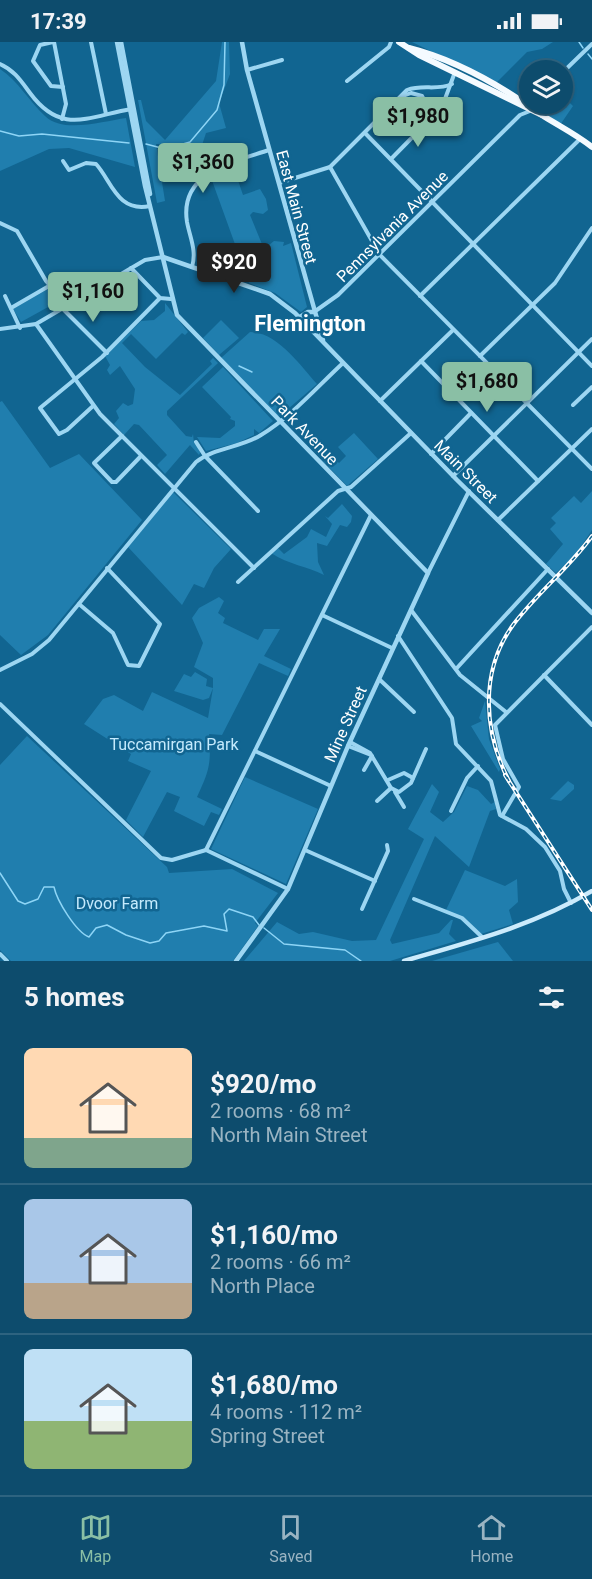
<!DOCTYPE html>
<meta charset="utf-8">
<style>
body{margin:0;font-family:Roboto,sans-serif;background:#165372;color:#f1f3f6;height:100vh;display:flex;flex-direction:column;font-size:22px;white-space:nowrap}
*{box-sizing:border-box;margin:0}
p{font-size:20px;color:#9ab4c2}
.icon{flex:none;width:33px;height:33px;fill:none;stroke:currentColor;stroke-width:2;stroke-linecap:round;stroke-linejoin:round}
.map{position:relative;height:919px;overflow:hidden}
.panel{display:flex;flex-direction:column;background:#0d4c6d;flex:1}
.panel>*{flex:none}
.controls{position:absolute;left:519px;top:18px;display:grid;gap:12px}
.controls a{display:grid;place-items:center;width:54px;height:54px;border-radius:50%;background:#0d4c6d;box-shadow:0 2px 4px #0004,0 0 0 2px #2d6380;font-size:30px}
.price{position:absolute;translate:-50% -51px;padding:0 14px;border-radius:6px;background:#8abfa5;color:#111;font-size:20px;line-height:39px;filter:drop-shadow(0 2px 3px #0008)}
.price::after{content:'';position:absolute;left:50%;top:36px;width:18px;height:14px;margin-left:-9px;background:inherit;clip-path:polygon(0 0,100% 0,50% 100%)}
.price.on{background:#222;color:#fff}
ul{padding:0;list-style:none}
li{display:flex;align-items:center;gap:18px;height:150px;padding:0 24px}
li+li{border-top:2px solid #2d6380}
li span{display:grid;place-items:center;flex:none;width:168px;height:120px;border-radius:9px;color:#555}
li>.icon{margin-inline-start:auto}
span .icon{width:72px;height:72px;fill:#fffc;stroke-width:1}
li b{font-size:26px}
h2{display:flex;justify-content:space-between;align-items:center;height:72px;padding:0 24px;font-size:26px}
.status{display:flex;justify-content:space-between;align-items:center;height:42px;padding:0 30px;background:#0d4c6d;direction:ltr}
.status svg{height:16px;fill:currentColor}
.menu{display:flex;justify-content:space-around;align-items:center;height:84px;border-top:2px solid #2d6380;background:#0d4c6d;font-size:16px;color:#9ab4c2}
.menu a{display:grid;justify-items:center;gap:3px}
.menu .on{color:#8abfa5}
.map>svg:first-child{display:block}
.green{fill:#207eae}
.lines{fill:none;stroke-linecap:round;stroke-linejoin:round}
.stream{stroke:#8ed5f6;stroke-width:1.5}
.minor{stroke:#9dd6f2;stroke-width:4}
.tertiary{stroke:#9dd6f2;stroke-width:4.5}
.secondary{stroke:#ccebfc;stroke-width:4.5}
.trunk{stroke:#f4faff;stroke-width:6}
.rail-casing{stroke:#fff;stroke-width:4}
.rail{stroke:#116591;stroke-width:1.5;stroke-dasharray:4.5;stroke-linecap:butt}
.labels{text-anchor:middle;stroke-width:5;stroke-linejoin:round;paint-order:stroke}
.street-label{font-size:16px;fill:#fff;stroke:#116591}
.park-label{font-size:16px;fill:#c4eafd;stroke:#116591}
.district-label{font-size:22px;font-weight:bold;fill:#fff;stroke:#116591}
</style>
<div class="status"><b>17:39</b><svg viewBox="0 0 49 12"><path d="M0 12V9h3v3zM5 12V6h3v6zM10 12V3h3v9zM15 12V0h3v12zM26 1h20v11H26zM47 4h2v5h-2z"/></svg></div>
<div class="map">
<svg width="592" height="919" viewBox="0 0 592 919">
<rect width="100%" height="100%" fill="#116591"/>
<g class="green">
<polygon points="222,0 229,0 230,32 219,61 226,86 206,91 200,109 190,106 185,122 169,102 156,102 165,159 157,161 138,58 141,58 146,79 165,98 216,39"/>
<polygon points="412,0 553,0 542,7 527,10 496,41"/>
<path d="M 0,27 C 19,40 28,58 45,74 C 63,92 104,79 126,76 L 135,125 L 69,106 L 49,107 L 0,129 Z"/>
<polygon points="563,54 573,64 560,83 526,62 562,62"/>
<polygon points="233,124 243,153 260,147 266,157 268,168 263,172 253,170 250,173 264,207 274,199 284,200 283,204 291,201 307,265 301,270 275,251 249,241 210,133"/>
<polygon points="48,247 59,259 21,280 13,267"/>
<polygon points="165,261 188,290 185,293 182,291 156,317 131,292 122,301 145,325 180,353 212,322 210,319 213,316 218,321 167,369 167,373 186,394 192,395 193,392 194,401 201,409 199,413 190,403 165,432 157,423 167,413 139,383 134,382 124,393 114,382 119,376 116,369 123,361 128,364 133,362 135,347 120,324 110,333 107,328 110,323 105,314 141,279 154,278 165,269"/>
<polygon points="221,278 239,296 219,313 203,296"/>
<path d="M 250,290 C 277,290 300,323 317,342 L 281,373 L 277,374 L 221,316 Z"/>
<polygon points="223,325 273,379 259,391 254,387 254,393 237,401 206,409 197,395 220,396 235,384 235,379 230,377 231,375 202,345"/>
<polygon points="2,359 50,426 79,412 142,478 48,593 21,613 0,593 0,360"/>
<polygon points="354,391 378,417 347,444 321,417 328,410 339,421 346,414 338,405"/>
<polygon points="592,449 592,488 576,512 556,531 546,522 563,502 550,487 556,481 551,476 574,454 581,461"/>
<polygon points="173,450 231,507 214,526 204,546 194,542 182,563 128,505"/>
<path d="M 342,462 L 352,474 L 351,480 L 347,485 L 340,483 L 327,504 L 317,501 L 318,520 L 324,533 C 307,524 289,523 271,511 L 277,505 L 284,512 L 307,495 L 311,487 L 326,495 L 332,482 L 325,474 L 328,476 Z"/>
<path d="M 219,555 L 224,559 L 218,571 L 225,576 L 223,581 L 258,598 L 264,587 L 280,587 L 264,614 L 291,627 L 288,634 L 259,621 L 222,693 L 209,692 C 211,722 210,727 197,755 L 222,767 L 219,773 L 211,770 L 204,784 L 174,769 L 180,755 L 167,750 L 143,795 L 126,778 L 151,729 L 128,719 L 131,712 L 84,682 L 103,657 L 114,653 L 143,669 L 152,650 L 208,676 L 213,646 L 209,656 L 203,658 L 174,649 L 184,632 L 191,635 L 195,630 L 207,637 L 206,644 L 213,646 L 213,636 L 194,625 L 203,601 L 192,576 L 199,566 Z"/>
<polygon points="485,659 489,697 500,727 499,730 471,684 482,679 479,676"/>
<polygon points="27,694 167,825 169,831 232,827 278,851 255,881 258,884 233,919 11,919 0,908 0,723"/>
<polygon points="245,735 318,767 286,842 211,807"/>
<polygon points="568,739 574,743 574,747 561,759 550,757"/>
<polygon points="432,742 439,750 430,770 443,780 454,770 467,744 478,748 491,762 495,760 496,767 490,769 469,825 435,794 390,898 392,902 439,891 451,878 453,878 449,892 456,899 390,919 244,919 277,880 299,892 313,890 352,899 376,898 424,797 408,787"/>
<polygon points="465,828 505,844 517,837 518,860 509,868 513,882 481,892 466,877 446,868"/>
<polygon points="498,900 513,919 432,919"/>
</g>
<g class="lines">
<g class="stream">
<polyline points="579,0 583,6"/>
<polyline points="588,12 592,17"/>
<polyline points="0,89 19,94 42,92 129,101"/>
<polyline points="146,102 165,107 190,100 217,68 224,43 225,0"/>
<polyline points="239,324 252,330"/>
<path d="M 0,831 L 18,859 L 25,862 L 38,857 L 44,845 L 54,845 C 57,859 76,890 89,895 L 96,886 L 107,883 L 126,893 L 150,901 L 159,899 L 166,891 L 204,884 L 227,889 L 224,872 L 229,867 L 253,875 L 259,883"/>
<polyline points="264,886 284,902 345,908 361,919"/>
</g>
<g class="minor">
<polyline points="53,0 40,3 33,19 51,44 63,45"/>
<polyline points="54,0 66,62 62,77"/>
<polyline points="91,0 106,72"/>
<path d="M 0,22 C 14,28 21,39 30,51 C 61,93 87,75 131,67"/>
<polyline points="247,28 282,18"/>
<polyline points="562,31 592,2"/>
<polyline points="347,39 389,5 391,0"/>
<polyline points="403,54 411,51 422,54 430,69 429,79"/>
<polyline points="536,62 537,67"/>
<polyline points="365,91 592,324"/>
<polyline points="391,117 442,65 455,30"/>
<path d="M 63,119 L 69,128 L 86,121 L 96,122 C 111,138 117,171 150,164"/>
<polyline points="330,125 380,213 592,427"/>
<path d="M 279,141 L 330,125 L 407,48 C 423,42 437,49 452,42"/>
<polyline points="0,181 17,189 46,239 68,264"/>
<path d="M 192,225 C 197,209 190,196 187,180 C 179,130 233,120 269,108"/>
<polyline points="131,226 160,256 171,257"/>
<polyline points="5,254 20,286"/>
<polyline points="420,254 580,97"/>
<polyline points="11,266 49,244"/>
<polyline points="63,267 107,311"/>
<polyline points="314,270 338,253 520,73 530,69"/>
<polyline points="36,282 100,372 254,526"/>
<polyline points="0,287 36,282 145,218 163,215"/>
<polyline points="480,314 555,241 592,186"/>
<polyline points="421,319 538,439"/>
<polyline points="380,359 453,288"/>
<polyline points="573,363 592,345"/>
<polyline points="93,364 67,388 59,392 40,366 102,315 160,256"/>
<polyline points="122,394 94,421 112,440 116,440 141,414"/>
<polyline points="196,400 205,414 258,469"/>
<polyline points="431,412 471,371"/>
<polyline points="453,434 592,297"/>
<polyline points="498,478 592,387"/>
<polyline points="428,531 469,449"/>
<polyline points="238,540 338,449 351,445 411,391"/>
<polyline points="79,562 113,591 128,623 139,624 160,582 107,526"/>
<polyline points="411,568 460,633 506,670"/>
<polyline points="322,573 392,606"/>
<polyline points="398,594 452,676 456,702 491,739 500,773 526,787 545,805 560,829 564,847 571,861"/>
<polyline points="456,627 548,527"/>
<path d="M 0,628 L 32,612 L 49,598 L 196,420 C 215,405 241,406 261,393 C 291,375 317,345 343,321"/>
<polyline points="544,633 592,683"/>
<polyline points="379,637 414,670"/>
<polyline points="0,662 161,816 172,818 206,808 288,847"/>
<polyline points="350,700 370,711 391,746 399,750 411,741 426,707"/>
<polyline points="348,704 371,713"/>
<polyline points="255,709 331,744"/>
<polyline points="364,728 372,714"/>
<polyline points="388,738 404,731 413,736"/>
<polyline points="395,750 404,765"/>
<polyline points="377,759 391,746"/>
<polyline points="451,769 467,736 478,724"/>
<polyline points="502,774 519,745 503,717 495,683 592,585"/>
<polyline points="206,808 371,473"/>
<polyline points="305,808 375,839"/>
<polyline points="414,857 462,876 482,895"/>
<polyline points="362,867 388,809 387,803"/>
<polyline points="0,912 7,919"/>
</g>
<g class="tertiary">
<polyline points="117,0 145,144 177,273 428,531 348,704 288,847 236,919"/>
<polyline points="121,0 150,152"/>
<polyline points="242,0 247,28 323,298"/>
<polyline points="163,215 270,252 295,271 457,438 592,571"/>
<polyline points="300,275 308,270 314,270"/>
</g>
<path class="secondary" d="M 404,919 C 469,900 533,884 592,849"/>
<g class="trunk">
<polyline points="399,0 419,13 542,73"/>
<path d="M 409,6 C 457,18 506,47 545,75 C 561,85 577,93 592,105"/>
</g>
<defs>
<g id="rail">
<polyline points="505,733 592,868"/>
<path d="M 509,739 C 484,691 479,630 513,583 C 537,551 569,526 592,494"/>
</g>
</defs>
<use href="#rail" class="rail-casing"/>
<use href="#rail" class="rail"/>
</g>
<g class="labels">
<g class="street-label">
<text transform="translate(297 165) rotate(75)" y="6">East Main Street</text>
<text transform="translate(392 184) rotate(-45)" y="6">Pennsylvania Avenue</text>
<text transform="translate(305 388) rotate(46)" y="6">Park Avenue</text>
<text transform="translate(466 429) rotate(45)" y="6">Main Street</text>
<text transform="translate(345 682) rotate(-66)" y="6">Mine Street</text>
</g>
<g class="park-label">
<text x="174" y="708">Tuccamirgan Park</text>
<text x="117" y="867">Dvoor Farm</text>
</g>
<g class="district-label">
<text x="310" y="289">Flemington</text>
</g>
</g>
</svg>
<div class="controls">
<a><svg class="icon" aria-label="layers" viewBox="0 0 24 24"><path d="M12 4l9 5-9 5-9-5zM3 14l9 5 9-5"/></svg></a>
</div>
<b class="price" style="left:418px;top:106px">$1,980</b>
<b class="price" style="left:203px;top:152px">$1,360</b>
<b class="price on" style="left:234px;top:252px">$920</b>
<b class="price" style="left:93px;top:281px">$1,160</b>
<b class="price" style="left:487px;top:371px">$1,680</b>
</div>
<section class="panel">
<h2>5 homes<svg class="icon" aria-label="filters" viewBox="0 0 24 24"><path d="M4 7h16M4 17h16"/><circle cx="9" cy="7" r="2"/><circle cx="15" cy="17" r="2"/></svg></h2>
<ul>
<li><span style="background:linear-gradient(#ffd9b3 75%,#7fa58c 0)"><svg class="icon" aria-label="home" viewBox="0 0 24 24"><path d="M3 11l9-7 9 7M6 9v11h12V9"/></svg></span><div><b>$920/mo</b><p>2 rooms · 68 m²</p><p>North Main Street</p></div></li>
<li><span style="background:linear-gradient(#a9c7e8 70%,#b9a48a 0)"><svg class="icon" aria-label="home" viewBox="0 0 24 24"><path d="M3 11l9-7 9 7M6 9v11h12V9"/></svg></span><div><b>$1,160/mo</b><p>2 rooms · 66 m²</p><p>North Place</p></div></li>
<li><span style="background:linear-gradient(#bfe0f5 60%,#8fb573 0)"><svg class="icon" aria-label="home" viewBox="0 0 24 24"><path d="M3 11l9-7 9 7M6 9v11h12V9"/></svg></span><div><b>$1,680/mo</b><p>4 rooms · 112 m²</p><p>Spring Street</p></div></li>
</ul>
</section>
<nav class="menu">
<a class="on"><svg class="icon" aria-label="map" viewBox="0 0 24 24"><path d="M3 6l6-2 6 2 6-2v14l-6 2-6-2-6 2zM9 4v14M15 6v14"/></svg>Map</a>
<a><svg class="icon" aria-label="saved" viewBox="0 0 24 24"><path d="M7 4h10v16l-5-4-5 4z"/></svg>Saved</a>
<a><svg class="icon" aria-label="home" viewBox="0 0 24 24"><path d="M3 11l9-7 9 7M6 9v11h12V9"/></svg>Home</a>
</nav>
